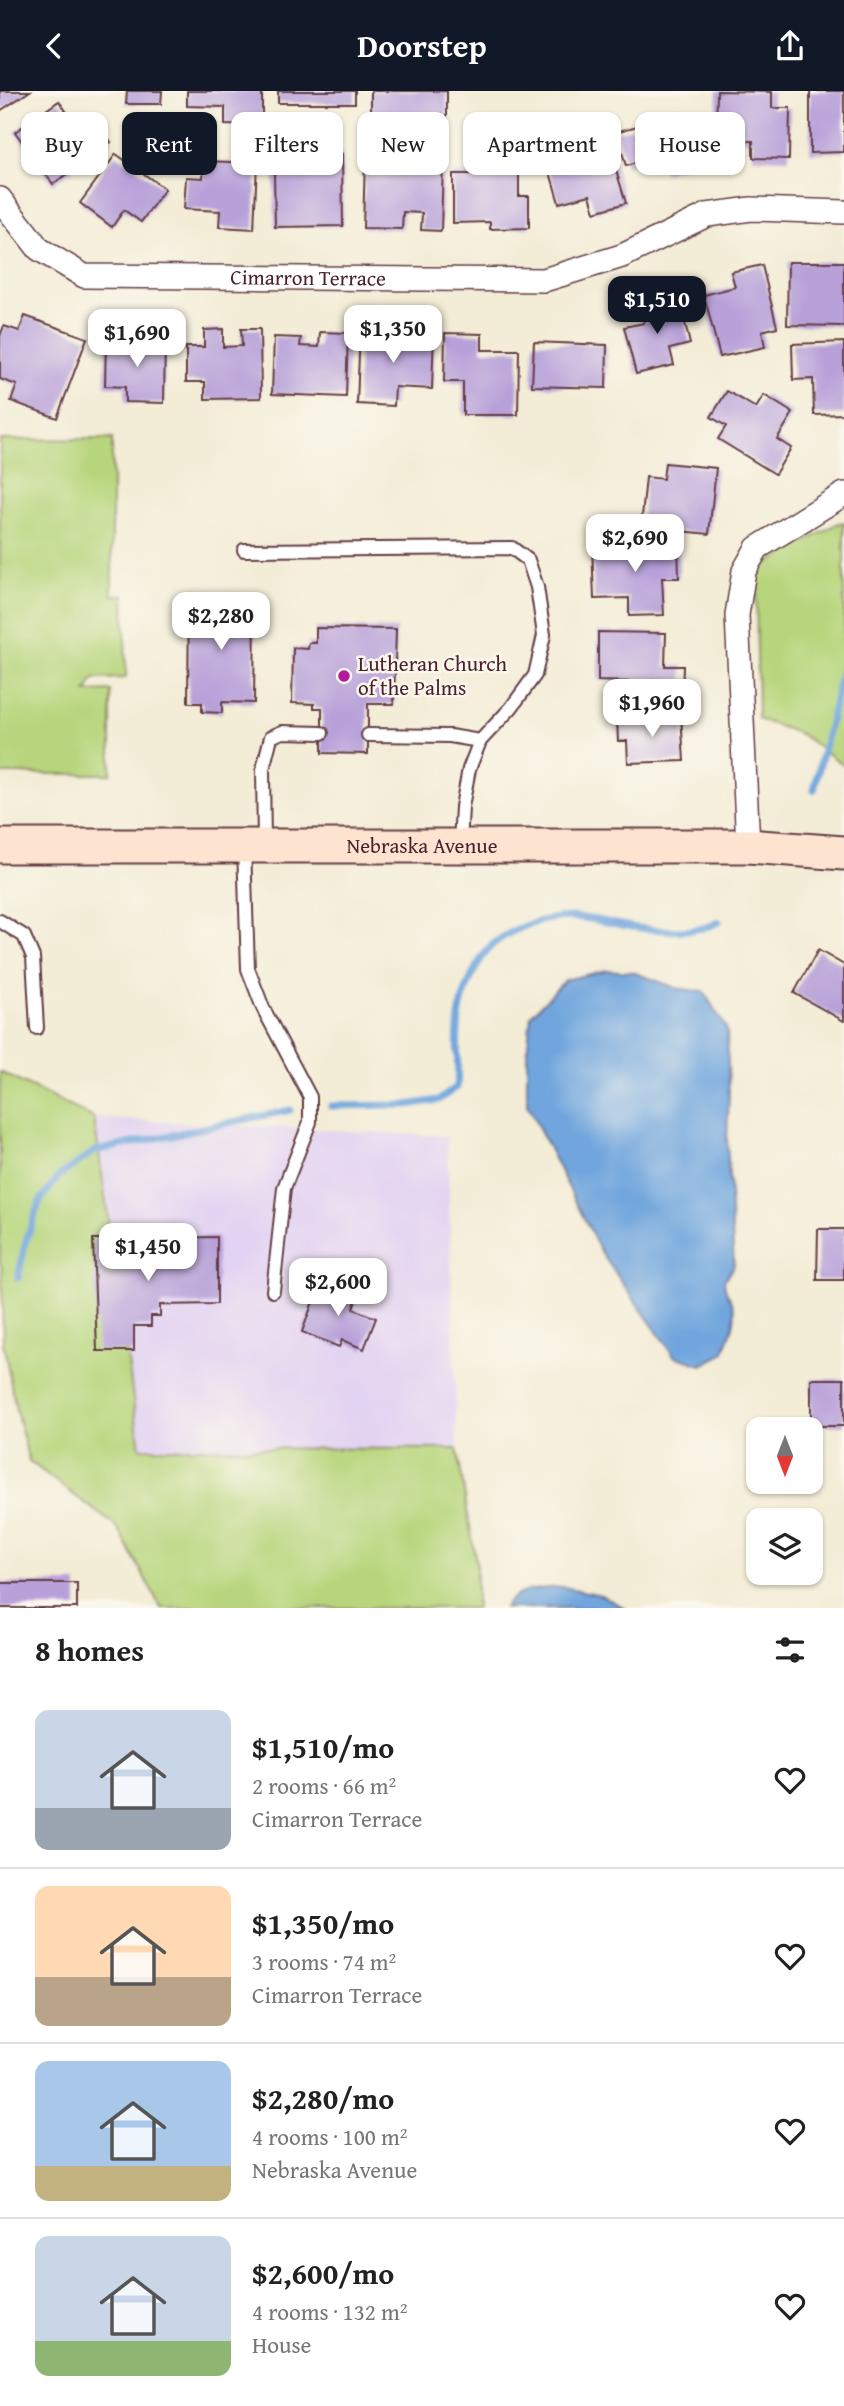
<!DOCTYPE html>
<meta charset="utf-8">
<style>
body{margin:0;font-family:"Gentium Book Plus",serif;background:#f2f2f2;color:#222;height:100vh;display:flex;flex-direction:column;font-size:26px;white-space:nowrap}
*{box-sizing:border-box;margin:0}
p{font-size:23px;color:#767676}
.icon{flex:none;width:38px;height:38px;fill:none;stroke:currentColor;stroke-width:2;stroke-linecap:round;stroke-linejoin:round}
.map{position:relative;height:1517px;overflow:hidden}
.details{display:flex;flex-direction:column;background:#fff;flex:1}
.details>*{flex:none}
.hud{position:absolute;left:21px;top:21px;width:803px;height:63px;display:flex;gap:14px}
.needle{width:46px;rotate:180deg}
.tools{position:absolute;left:746px;top:1326px;display:grid;gap:14px}
.tools a{display:grid;place-items:center;width:77px;height:77px;border-radius:14px;background:#fff;box-shadow:0 2px 5px #0004;font-size:35px}
.price{position:absolute;translate:-50% -60px;padding:0 16px;border-radius:14px;background:#fff;color:#222;font-size:23px;line-height:46px;filter:drop-shadow(0 2px 4px #0008)}
.price::after{content:'';position:absolute;left:50%;top:42px;width:21px;height:16px;margin-left:-10px;background:inherit;clip-path:polygon(0 0,100% 0,50% 100%)}
.price.on{background:#111827;color:#fff}
ul{padding:0;list-style:none}
li{display:flex;align-items:center;gap:21px;height:175px;padding:0 35px}
li+li{border-top:2px solid #e0e0e0}
li span{display:grid;place-items:center;flex:none;width:196px;height:140px;border-radius:14px;color:#555}
li>.icon{margin-inline-start:auto}
span .icon{width:84px;height:84px;fill:#fffc;stroke-width:1}
li b{font-size:30px}
h2{display:flex;justify-content:space-between;align-items:center;height:84px;padding:0 35px;font-size:30px}
.pill{padding:0 24px;border-radius:14px;background:#fff;box-shadow:0 2px 5px #0004;font-size:24px;line-height:63px}
.pill.on{background:#111827;color:#fff}
header{display:flex;justify-content:space-between;align-items:center;height:91px;padding:0 35px;background:#111827;color:#fff;font-size:32px;font-weight:800}
.map>svg:first-child{display:block}
.built{fill:#e3d3f2}
.green{fill:#b7d57c;stroke:#807a54;stroke-width:2}
.water{fill:#70a5dd;stroke:#5d6284;stroke-width:2}
.lines{fill:none;stroke-linecap:round;stroke-linejoin:round}
.stream{stroke:#70a5dd;stroke-width:7}
.building{fill:#b8a1d9}
.lane-casing{stroke:#633e45;stroke-width:16}
.street-casing{stroke:#633e45;stroke-width:26}
.secondary-casing{stroke:#633e45;stroke-width:37}
.lane{stroke:#fff;stroke-width:12}
.street{stroke:#fff;stroke-width:23}
.secondary{stroke:#fde4d0;stroke-width:33}
.poi-dot{fill:#b5179e;stroke:#fbf7ec;stroke-width:2.5}
.labels{text-anchor:middle;stroke-width:5;stroke-linejoin:round;paint-order:stroke}
.street-label{font-size:21px;fill:#4a1f2b;stroke:#fbf7ec}
.poi-label{font-size:21px;fill:#4a1f2b;stroke:#fbf7ec;text-anchor:start}
</style>
<header><svg class="icon" aria-label="back" viewBox="0 0 24 24"><path d="M15 5l-7 7 7 7"/></svg>Doorstep<svg class="icon" aria-label="share" viewBox="0 0 24 24"><path d="M12 15V3M7 8l5-5 5 5M5 13v7h14v-7"/></svg></header>
<div class="map">
<svg width="844" height="1517" viewBox="0 0 844 1517">
<rect width="100%" height="100%" fill="#fbf7ec"/>
<filter id="ink" filterUnits="userSpaceOnUse"><feTurbulence type="fractalNoise" baseFrequency=".0143" numOctaves="2"/><feDisplacementMap in="SourceGraphic" scale="14" xChannelSelector="R" yChannelSelector="G"/><feConvolveMatrix kernelMatrix="1 2 1 2 8 2 1 2 1" color-interpolation-filters="sRGB"/></filter>
<filter id="wash" filterUnits="userSpaceOnUse"><feTurbulence type="fractalNoise" baseFrequency=".00686" numOctaves="4" result="noise"/><feDisplacementMap in="SourceGraphic" scale="28" xChannelSelector="R" yChannelSelector="G"/><feGaussianBlur stdDeviation="1.57" result="paint"/><feColorMatrix in="noise" values="0 0 0 0 0 0 0 0 0 0 0 0 0 0 0 0 0 1.4 0 .05"/><feComposite in="paint" operator="in"/></filter>
<g filter="url(#wash)">
<rect width="100%" height="100%" fill="#f3ecd6"/>
<polygon class="built" points="94,1027 447,1045 457,1358 140,1357"/>
<g class="green">
<polygon points="112,348 112,504 124,504 126,587 94,588 86,601 111,600 111,683 0,683 0,349"/>
<polygon points="844,431 844,674 801,643 758,628 756,486 761,476 837,433"/>
<polygon points="0,981 94,1027 140,1357 457,1358 476,1472 476,1517 161,1517 118,1437 29,1370 16,1319 3,1251 2,1177 0,1172"/>
</g>
<g class="water">
<path d="M 606,879 L 633,881 L 676,897 L 704,901 L 727,939 L 729,1004 L 727,1049 L 734,1174 L 724,1190 C 725,1204 732,1208 734,1217 C 737,1232 728,1249 723,1263 L 702,1274 L 674,1265 L 602,1163 L 527,1014 L 527,962 L 531,924 L 565,889 Z"/>
<path d="M 564,1496 L 601,1504 L 625,1517 L 504,1517 C 514,1497 545,1497 564,1496 Z"/>
</g>
<g class="lines">
<g class="stream">
<polyline points="814,699 844,572"/>
<path d="M 331,1015 L 407,1014 L 439,1009 L 457,996 C 459,971 455,946 460,921 C 463,902 478,867 492,854 C 514,835 553,823 582,827 C 602,829 621,835 640,837 C 665,840 696,843 719,831"/>
<polyline points="18,1187 26,1149 40,1110 59,1085 95,1060 290,1019"/>
</g>
</g>
<g id="blocks">
<g class="building">
<polygon points="0,0 30,0 0,20"/>
<polygon points="127,0 162,0 161,13 126,13"/>
<polygon points="187,0 262,0 262,35 225,34 225,16 187,15"/>
<rect x="278" y="0" width="77" height="12"/>
<polygon points="371,0 447,0 447,31 371,32"/>
<polygon points="717,0 772,1 772,17 790,17 789,68 753,67 753,50 716,50"/>
<polygon points="810,0 844,0 844,61 810,62"/>
<polygon points="59,10 77,35 92,25 111,51 53,93 15,41"/>
<polygon points="683,22 698,72 664,82 660,65 626,75 616,41"/>
<polygon points="605,43 626,112 595,121 590,104 559,112 549,78 564,73 559,56"/>
<polygon points="487,56 519,56 519,105 529,105 529,137 490,138 490,131 453,132 453,83 487,83"/>
<polygon points="116,63 165,98 141,131 124,119 112,136 80,112"/>
<polygon points="342,63 343,135 275,136 274,82 308,82 308,64"/>
<polygon points="365,68 443,71 441,140 421,139 422,122 403,121 402,138 363,137"/>
<polygon points="204,70 257,72 254,138 219,136 220,120 184,118 186,86 203,87"/>
<polygon points="788,171 844,171 844,235 787,234"/>
<polygon points="762,174 777,236 762,240 765,256 720,266 704,204 735,196 731,181"/>
<polygon points="679,207 690,253 670,258 674,274 636,283 624,236 644,232 640,216"/>
<polygon points="25,225 87,247 57,327 11,310 17,294 0,288 0,245 4,235 19,240"/>
<polygon points="223,238 223,256 242,255 241,238 260,238 261,307 205,308 205,291 186,291 186,256 204,256 204,239"/>
<polygon points="360,239 434,242 432,298 395,296 394,315 357,313"/>
<polygon points="320,241 348,242 346,306 272,303 274,246 301,247 300,255 319,256"/>
<polygon points="445,242 482,243 482,259 519,259 518,324 463,324 463,291 444,291"/>
<polygon points="106,248 165,249 164,312 125,311 125,296 105,295"/>
<polygon points="534,251 607,254 606,297 532,295"/>
<polygon points="844,251 844,323 814,324 813,288 793,289 792,253"/>
<polygon points="727,300 756,317 764,304 793,322 777,348 791,357 775,383 718,348 726,335 711,326"/>
<polygon points="665,372 716,377 709,443 641,436 646,386 663,388"/>
<polygon points="678,450 679,487 662,487 664,524 629,525 629,507 594,508 592,454"/>
<polygon points="189,505 241,505 241,515 255,515 254,612 222,611 222,622 202,621 202,612 188,612"/>
<polygon points="316,537 396,538 394,613 368,613 368,663 322,662 322,617 314,617 314,613 292,612 293,557 308,558 309,552 316,552"/>
<polygon points="598,541 666,542 665,575 683,575 682,608 631,607 631,591 598,590"/>
<polygon points="681,624 684,670 628,672 627,650 618,650 617,628"/>
<polygon points="818,859 844,874 844,930 794,902"/>
<polygon points="818,1138 844,1138 844,1189 817,1189"/>
<polygon points="217,1146 217,1213 160,1214 160,1225 151,1225 151,1235 134,1235 134,1260 97,1260 93,1148"/>
<polygon points="321,1189 358,1204 353,1218 376,1227 364,1258 342,1249 339,1256 302,1241"/>
<rect x="811" y="1288" width="33" height="47"/>
<rect x="0" y="1492" width="77" height="25"/>
</g>
</g>
</g>
<g filter="url(#ink)">
<use href="#blocks" fill-opacity="0" stroke="#633e45" stroke-width="2"/>
<g class="lines">
<defs>
<g id="lane">
<polyline points="244,459 512,457 528,469 537,496 544,544 535,584 511,617 480,650 469,678 462,716 460,753"/>
<polyline points="368,644 450,645 480,650"/>
<polyline points="264,753 263,678 271,646 282,641 322,642"/>
<polyline points="244,756 248,878 263,917 310,1006 310,1031 284,1097 273,1200"/>
<polyline points="0,830 24,845 33,866 37,937"/>
</g>
<g id="street">
<path id="s1" d="M 0,108 L 39,158 L 84,185 L 544,189 L 622,165 L 707,124 L 751,118 L 844,121"/>
<polyline points="748,755 737,524 744,480 757,457 844,403"/>
</g>
<g id="secondary">
<path id="s2" d="M 0,755 L 748,755 L 844,762"/>
</g>
</defs>
<use href="#lane" class="lane-casing"/>
<use href="#street" class="street-casing"/>
<use href="#secondary" class="secondary-casing"/>
<use href="#lane" class="lane"/>
<use href="#street" class="street"/>
<use href="#secondary" class="secondary"/>
</g>
</g>
<circle class="poi-dot" cx="344" cy="585" r="7"/>
<g class="labels">
<g class="street-label">
<text dy="7" stroke="none"><textPath href="#s1" startOffset="340">Cimarron Terrace</textPath></text>
<text dy="7" stroke="none"><textPath href="#s2" startOffset="422">Nebraska Avenue</textPath></text>
</g>
<g class="poi-label">
<text x="358" y="580">Lutheran Church<tspan x="358" dy="24">of the Palms</tspan></text>
</g>
</g>
</svg>
<div class="tools">
<a><svg class="needle" viewBox="-14 -14 28 28"><path d="M0-13l5 13h-10z" fill="#e53935"/><path d="M0 13l5-13h-10z" fill="#767676"/></svg></a>
<a><svg class="icon" aria-label="layers" viewBox="0 0 24 24"><path d="M12 4l9 5-9 5-9-5zM3 14l9 5 9-5"/></svg></a>
</div>
<b class="price on" style="left:657px;top:245px">$1,510</b>
<b class="price" style="left:393px;top:274px">$1,350</b>
<b class="price" style="left:137px;top:278px">$1,690</b>
<b class="price" style="left:635px;top:483px">$2,690</b>
<b class="price" style="left:221px;top:561px">$2,280</b>
<b class="price" style="left:652px;top:648px">$1,960</b>
<b class="price" style="left:148px;top:1192px">$1,450</b>
<b class="price" style="left:338px;top:1227px">$2,600</b>
<div class="hud">
<a class="pill">Buy</a>
<a class="pill on">Rent</a>
<a class="pill">Filters</a>
<a class="pill">New</a>
<a class="pill">Apartment</a>
<a class="pill">House</a>
</div>
</div>
<section class="details">
<h2>8 homes<svg class="icon" aria-label="filters" viewBox="0 0 24 24"><path d="M4 7h16M4 17h16"/><circle cx="9" cy="7" r="2"/><circle cx="15" cy="17" r="2"/></svg></h2>
<ul>
<li><span style="background:linear-gradient(#c9d6e8 70%,#9aa5b1 0)"><svg class="icon" aria-label="home" viewBox="0 0 24 24"><path d="M3 11l9-7 9 7M6 9v11h12V9"/></svg></span><div><b>$1,510/mo</b><p>2 rooms · 66 m²</p><p>Cimarron Terrace</p></div><svg class="icon" aria-label="heart" viewBox="0 0 24 24"><path d="M12 20l-8-8c-3-5 5-10 8-4 3-6 11-1 8 4z"/></svg></li>
<li><span style="background:linear-gradient(#ffd9b3 65%,#b9a48a 0)"><svg class="icon" aria-label="home" viewBox="0 0 24 24"><path d="M3 11l9-7 9 7M6 9v11h12V9"/></svg></span><div><b>$1,350/mo</b><p>3 rooms · 74 m²</p><p>Cimarron Terrace</p></div><svg class="icon" aria-label="heart" viewBox="0 0 24 24"><path d="M12 20l-8-8c-3-5 5-10 8-4 3-6 11-1 8 4z"/></svg></li>
<li><span style="background:linear-gradient(#a9c7e8 75%,#c2b280 0)"><svg class="icon" aria-label="home" viewBox="0 0 24 24"><path d="M3 11l9-7 9 7M6 9v11h12V9"/></svg></span><div><b>$2,280/mo</b><p>4 rooms · 100 m²</p><p>Nebraska Avenue</p></div><svg class="icon" aria-label="heart" viewBox="0 0 24 24"><path d="M12 20l-8-8c-3-5 5-10 8-4 3-6 11-1 8 4z"/></svg></li>
<li><span style="background:linear-gradient(#c9d6e8 75%,#8fb573 0)"><svg class="icon" aria-label="home" viewBox="0 0 24 24"><path d="M3 11l9-7 9 7M6 9v11h12V9"/></svg></span><div><b>$2,600/mo</b><p>4 rooms · 132 m²</p><p>House</p></div><svg class="icon" aria-label="heart" viewBox="0 0 24 24"><path d="M12 20l-8-8c-3-5 5-10 8-4 3-6 11-1 8 4z"/></svg></li>
</ul>
</section>
